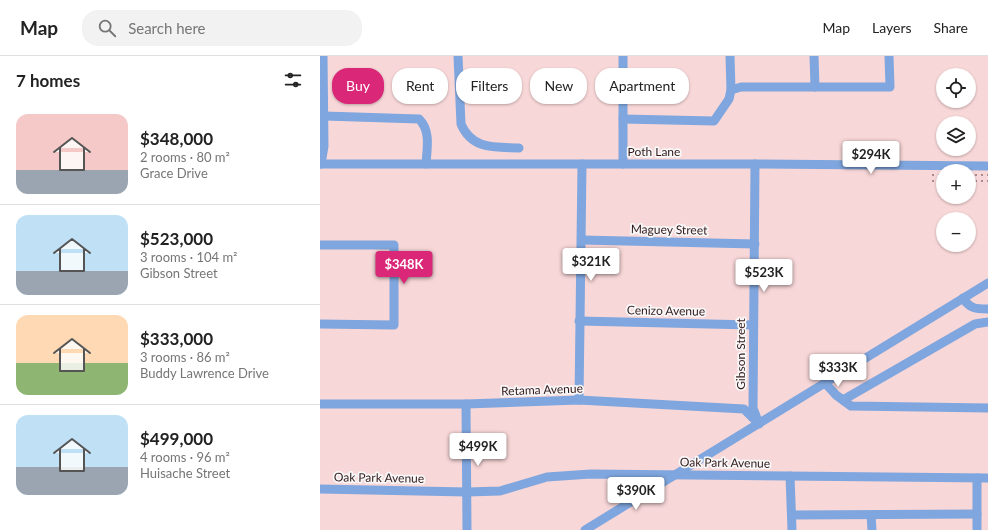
<!DOCTYPE html>
<meta charset="utf-8">
<style>
body{margin:0;font-family:Lato,sans-serif;background:#f2f2f2;color:#222;height:100vh;display:flex;flex-direction:column;font-size:15px;white-space:nowrap}
*{box-sizing:border-box;margin:0}
p{font-size:13px;color:#767676}
.icon{flex:none;width:22px;height:22px;fill:none;stroke:currentColor;stroke-width:2;stroke-linecap:round;stroke-linejoin:round}
.map{position:relative;flex:1;overflow:hidden}
.drawer{display:flex;flex-direction:column;background:#fff;width:320px}
.drawer>*{flex:none}
.banner{position:absolute;left:12px;top:12px;width:380px;height:36px;display:flex;gap:8px}
.tools{position:absolute;left:616px;top:12px;display:grid;gap:8px}
.tools a{display:grid;place-items:center;width:40px;height:40px;border-radius:50%;background:#fff;box-shadow:0 1px 3px #0004;font-size:20px}
.price{position:absolute;translate:-50% -34px;padding:0 9px;border-radius:4px;background:#fff;color:#222;font-size:13px;line-height:26px;filter:drop-shadow(0 1px 2px #0008)}
.price::after{content:'';position:absolute;left:50%;top:24px;width:12px;height:9px;margin-left:-6px;background:inherit;clip-path:polygon(0 0,100% 0,50% 100%)}
.price.on{background:#db2777;color:#fff}
ul{padding:0;list-style:none}
li{display:flex;align-items:center;gap:12px;height:100px;padding:0 16px}
li+li{border-top:1px solid #e0e0e0}
li span{display:grid;place-items:center;flex:none;width:112px;height:80px;border-radius:12px;color:#555}
li>.icon{margin-inline-start:auto}
span .icon{width:48px;height:48px;fill:#fffc;stroke-width:1}
li b{font-size:17px}
h2{display:flex;justify-content:space-between;align-items:center;height:48px;padding:0 16px;font-size:17px}
.tag{padding:0 14px;border-radius:16px;background:#fff;box-shadow:0 1px 3px #0004;font-size:14px;line-height:36px}
.tag.on{background:#db2777;color:#fff}
header{display:flex;align-items:center;gap:24px;box-sizing:border-box;height:56px;padding:0 20px;background:#fff;border-bottom:1px solid #e0e0e0}
header strong{font-size:19px}
nav{display:flex;gap:22px;margin-inline-start:auto;font-size:14px}
.search{width:280px;height:36px;background:#f2f2f2;display:flex;align-items:center;gap:10px;box-sizing:border-box;padding:0 14px;border-radius:16px;color:#767676;font-size:15px}
main{display:flex;flex:1;min-height:0}
.map>svg:first-child{display:block}
.built{fill:#f8d7d8;fill-rule:evenodd}
.lines{fill:none;stroke-linecap:round;stroke-linejoin:round}
.minor{stroke:#7fa6de;stroke-width:9}
.rail{stroke:#897475;stroke-width:1.5;stroke-dasharray:2 4;stroke-linecap:butt}
.labels{text-anchor:middle;stroke-width:3.5;stroke-linejoin:round;paint-order:stroke}
.street-label{font-size:12px;fill:#341a1c;stroke:#f8f8f8}
</style>
<header>
<strong>Map</strong>
<div class="search"><svg class="icon" aria-label="search" viewBox="0 0 24 24"><circle cx="10" cy="10" r="6"/><path d="M15 15l6 6"/></svg>Search here</div>
<nav><a>Map</a><a>Layers</a><a>Share</a></nav>
</header>
<main>
<section class="drawer">
<h2>7 homes<svg class="icon" aria-label="filters" viewBox="0 0 24 24"><path d="M4 7h16M4 17h16"/><circle cx="9" cy="7" r="2"/><circle cx="15" cy="17" r="2"/></svg></h2>
<ul>
<li><span style="background:linear-gradient(#f6c9c9 70%,#9aa5b1 0)"><svg class="icon" aria-label="home" viewBox="0 0 24 24"><path d="M3 11l9-7 9 7M6 9v11h12V9"/></svg></span><div><b>$348,000</b><p>2 rooms · 80 m²</p><p>Grace Drive</p></div></li>
<li><span style="background:linear-gradient(#bfe0f5 70%,#9aa5b1 0)"><svg class="icon" aria-label="home" viewBox="0 0 24 24"><path d="M3 11l9-7 9 7M6 9v11h12V9"/></svg></span><div><b>$523,000</b><p>3 rooms · 104 m²</p><p>Gibson Street</p></div></li>
<li><span style="background:linear-gradient(#ffd9b3 60%,#8fb573 0)"><svg class="icon" aria-label="home" viewBox="0 0 24 24"><path d="M3 11l9-7 9 7M6 9v11h12V9"/></svg></span><div><b>$333,000</b><p>3 rooms · 86 m²</p><p>Buddy Lawrence Drive</p></div></li>
<li><span style="background:linear-gradient(#bfe0f5 65%,#9aa5b1 0)"><svg class="icon" aria-label="home" viewBox="0 0 24 24"><path d="M3 11l9-7 9 7M6 9v11h12V9"/></svg></span><div><b>$499,000</b><p>4 rooms · 96 m²</p><p>Huisache Street</p></div></li>
</ul>
</section>
<div class="map">
<svg width="668" height="474" viewBox="0 0 668 474">
<rect width="100%" height="100%" fill="#f5e7e7"/>
<path class="built" d="M 0,0 L 668,0 L 668,474 L 0,474 ZM 623,19 L 649,19 L 649,45 L 623,45 ZM 623,67 L 649,67 L 649,93 L 623,93 ZM 623,115 L 649,115 L 649,141 L 623,141 ZM 623,163 L 649,163 L 649,189 L 623,189 Z"/>
<g class="lines">
<g class="minor">
<path d="M 138,0 L 141,68 C 152,94 175,91 199,92"/>
<polyline points="303,0 303,108"/>
<polyline points="410,0 411,34"/>
<polyline points="494,0 495,31"/>
<path d="M 4,60 L 99,63 C 111,75 107,92 106,108"/>
<polyline points="303,63 394,65 409,43 411,34 421,31 570,31 569,0"/>
<polyline points="0,108 435,108 668,110"/>
<polyline points="1,108 4,90 3,0"/>
<polyline points="435,108 433,352 438,365"/>
<polyline points="262,184 435,188"/>
<polyline points="0,189 74,189 74,269 0,268"/>
<path d="M 643,242 C 650,253 656,253 668,253"/>
<polyline points="259,265 433,269"/>
<polyline points="505,327 516,339 531,350 668,352"/>
<polyline points="259,344 262,108"/>
<polyline points="523,344 655,268 668,266"/>
<polyline points="0,348 146,348 259,344 424,353 439,368"/>
<polyline points="146,348 147,474"/>
<polyline points="470,420 472,474"/>
<polyline points="0,433 147,436 180,435 227,421 271,418 668,422"/>
<polyline points="472,459 657,458"/>
<polyline points="551,459 552,474"/>
<polyline points="265,474 668,227"/>
<polyline points="657,474 657,422"/>
</g>
<g class="rail">
<polyline points="612,119 623,119"/>
<polyline points="649,119 668,119"/>
<polyline points="612,125 623,125"/>
<polyline points="649,125 668,125"/>
</g>
</g>
<g class="labels">
<g class="street-label">
<text x="334" y="100">Poth Lane</text>
<text transform="translate(349 174) rotate(1)" y="4">Maguey Street</text>
<text transform="translate(346 255) rotate(1)" y="4">Cenizo Avenue</text>
<text transform="translate(421 298) rotate(-90)" y="4">Gibson Street</text>
<text transform="translate(222 334) rotate(-2)" y="4">Retama Avenue</text>
<text transform="translate(405 407) rotate(1)" y="4">Oak Park Avenue</text>
<text transform="translate(59 422) rotate(1)" y="4">Oak Park Avenue</text>
</g>
</g>
</svg>
<div class="tools">
<a><svg class="icon" aria-label="locate" viewBox="0 0 24 24"><circle cx="12" cy="12" r="6"/><path d="M12 2v4M12 18v4M2 12h4M18 12h4"/></svg></a>
<a><svg class="icon" aria-label="layers" viewBox="0 0 24 24"><path d="M12 4l9 5-9 5-9-5zM3 14l9 5 9-5"/></svg></a>
<a>+</a>
<a>−</a>
</div>
<b class="price" style="left:551px;top:119px">$294K</b>
<b class="price" style="left:271px;top:226px">$321K</b>
<b class="price on" style="left:84px;top:229px">$348K</b>
<b class="price" style="left:444px;top:237px">$523K</b>
<b class="price" style="left:518px;top:332px">$333K</b>
<b class="price" style="left:158px;top:411px">$499K</b>
<b class="price" style="left:316px;top:455px">$390K</b>
<div class="banner">
<a class="tag on">Buy</a>
<a class="tag">Rent</a>
<a class="tag">Filters</a>
<a class="tag">New</a>
<a class="tag">Apartment</a>
</div>
</div>
</main>
